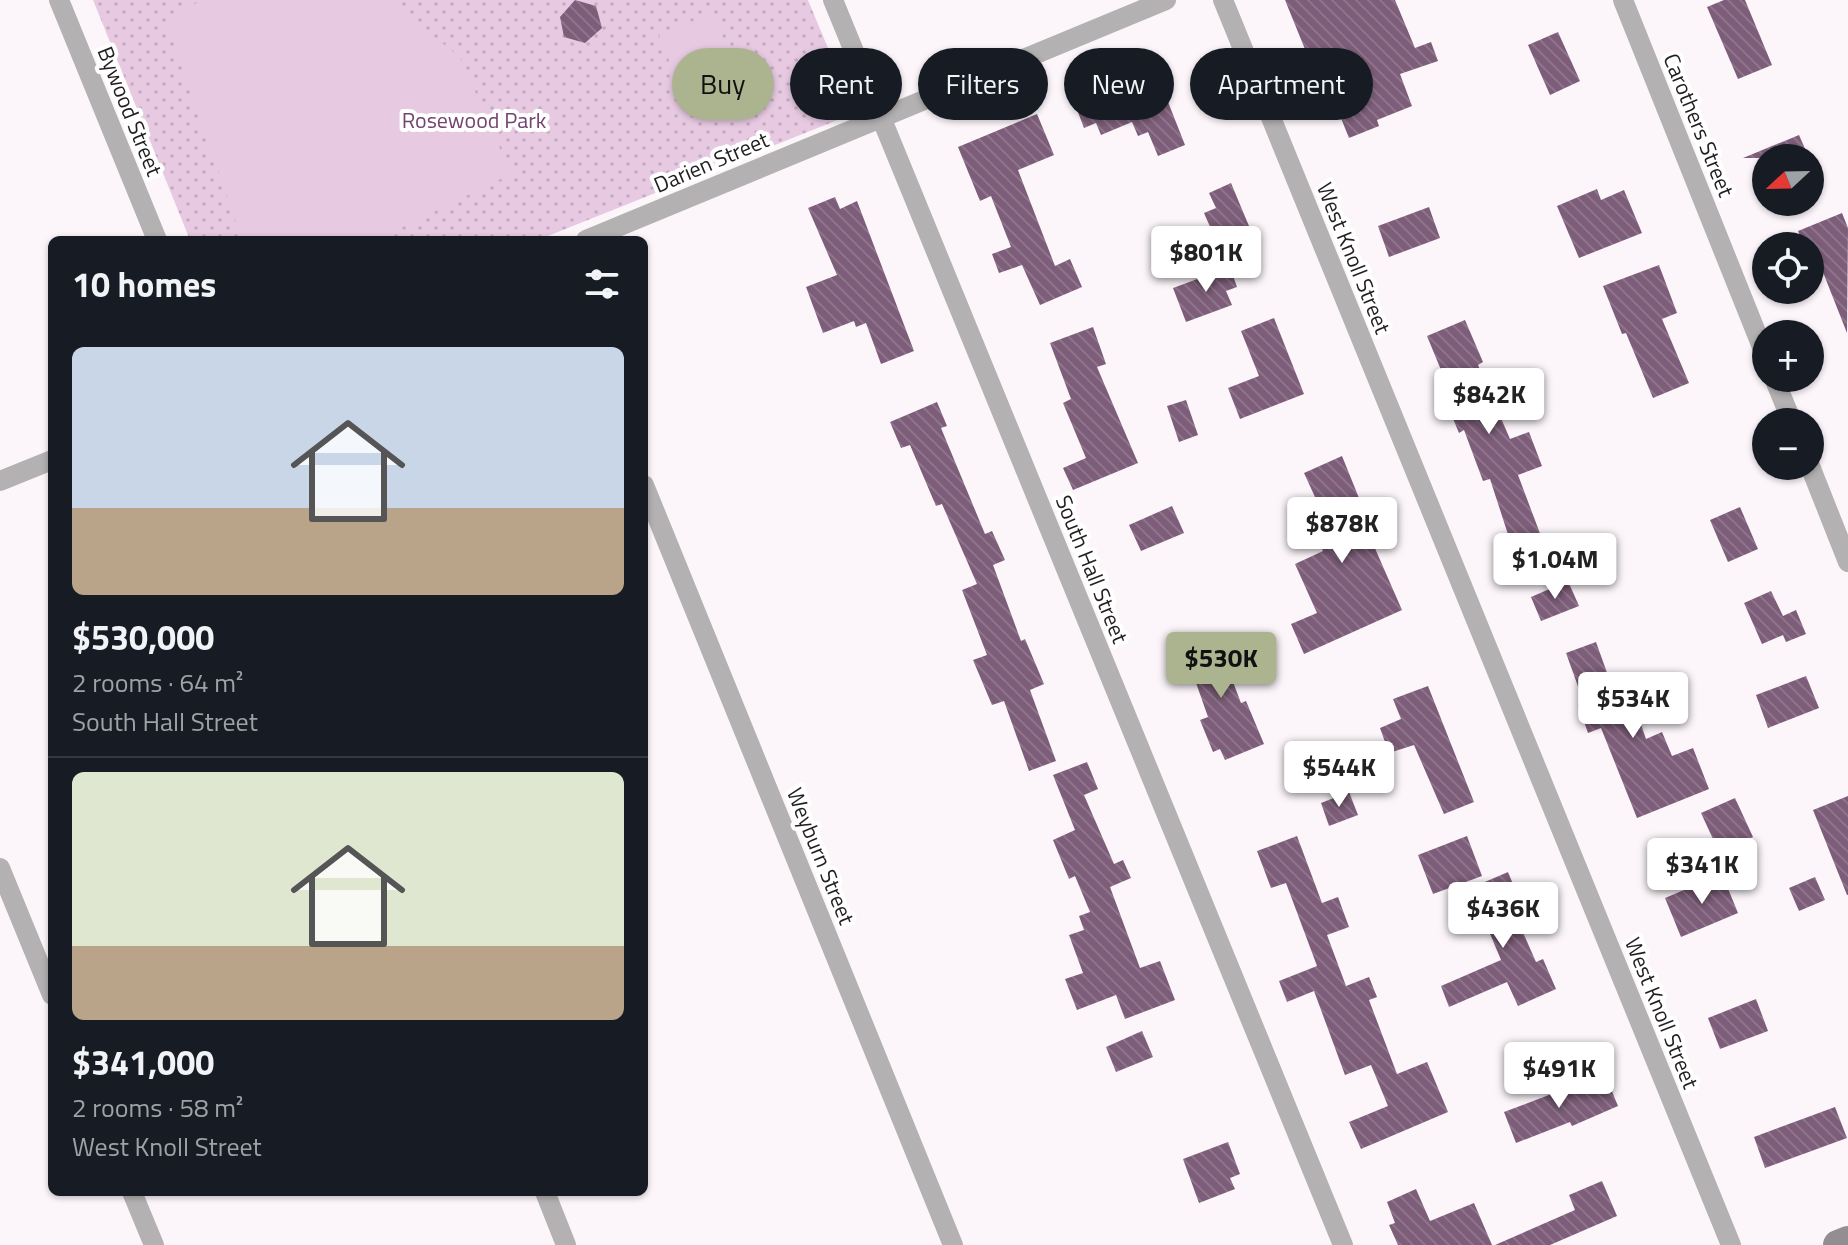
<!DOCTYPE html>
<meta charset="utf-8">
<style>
body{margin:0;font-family:"Titillium Web",sans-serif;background:#242831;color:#f1f3f6;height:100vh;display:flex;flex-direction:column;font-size:30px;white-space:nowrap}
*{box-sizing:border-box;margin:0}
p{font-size:26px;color:#9ea1a6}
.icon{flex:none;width:44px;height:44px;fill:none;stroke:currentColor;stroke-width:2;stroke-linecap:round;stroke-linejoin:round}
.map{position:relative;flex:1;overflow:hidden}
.details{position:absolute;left:48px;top:236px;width:600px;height:960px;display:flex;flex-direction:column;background:#171b24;border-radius:12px;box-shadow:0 2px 6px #0004}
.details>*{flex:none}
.banner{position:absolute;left:672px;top:48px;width:760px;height:72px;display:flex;gap:16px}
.needle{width:52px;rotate:248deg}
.controls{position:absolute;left:1752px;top:144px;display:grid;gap:16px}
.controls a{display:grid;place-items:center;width:72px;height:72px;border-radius:50%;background:#171b24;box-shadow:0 2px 6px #0004;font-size:40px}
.price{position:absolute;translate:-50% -68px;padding:0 18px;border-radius:8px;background:#fff;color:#222;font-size:26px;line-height:52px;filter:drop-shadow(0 2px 4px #0008)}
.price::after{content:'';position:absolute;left:50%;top:48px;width:24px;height:18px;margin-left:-12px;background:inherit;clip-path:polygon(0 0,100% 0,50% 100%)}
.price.on{background:#abb48f;color:#111}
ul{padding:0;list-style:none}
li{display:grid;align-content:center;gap:16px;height:424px;padding:0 24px}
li+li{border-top:2px solid #363941}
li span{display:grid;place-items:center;height:248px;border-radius:12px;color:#555}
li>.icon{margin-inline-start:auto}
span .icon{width:144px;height:144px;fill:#fffc;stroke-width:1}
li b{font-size:34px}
h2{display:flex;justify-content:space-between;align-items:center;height:96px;padding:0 24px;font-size:34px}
.tag{padding:0 28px;border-radius:36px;background:#171b24;box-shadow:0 2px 6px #0004;font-size:28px;line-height:72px}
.tag.on{background:#abb48f;color:#111}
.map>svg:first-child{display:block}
.grass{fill:url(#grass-dots)}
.garden{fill:#e7cae2}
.building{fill:url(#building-back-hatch)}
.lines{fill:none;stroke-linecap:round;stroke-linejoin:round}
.minor{stroke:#b4b1b3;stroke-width:20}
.secondary{stroke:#928e92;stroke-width:30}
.labels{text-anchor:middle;stroke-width:8;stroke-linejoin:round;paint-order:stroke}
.street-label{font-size:22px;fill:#211e20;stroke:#fff}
.park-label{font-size:22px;fill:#74446f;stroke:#fff}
</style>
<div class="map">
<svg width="1848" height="1245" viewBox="0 0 1848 1245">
<defs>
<pattern id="grass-dots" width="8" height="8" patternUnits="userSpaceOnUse" patternTransform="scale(2)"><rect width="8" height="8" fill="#e7cae2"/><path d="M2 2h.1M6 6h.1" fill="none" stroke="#c6adc2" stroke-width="1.8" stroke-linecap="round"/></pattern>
<pattern id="building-back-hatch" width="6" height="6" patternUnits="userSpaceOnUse" patternTransform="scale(2)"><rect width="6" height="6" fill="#7d5d79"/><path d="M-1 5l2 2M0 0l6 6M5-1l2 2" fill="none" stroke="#8d758a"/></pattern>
</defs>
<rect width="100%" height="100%" fill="#fcf6fb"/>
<polygon class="grass" points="93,0 808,0 855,113 538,240 190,240"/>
<g class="garden">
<polygon points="201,0 387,0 460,57 511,174 376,240 242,240 167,22"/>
<polygon points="713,13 744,90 690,112 659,35"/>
</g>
<g class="building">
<polygon points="575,0 596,6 602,28 585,43 564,37 560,17"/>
<polygon points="1285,0 1395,0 1415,48 1431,42 1438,61 1400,74 1412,106 1377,120 1379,126 1349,138 1318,61 1311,64"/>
<polygon points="1724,0 1745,0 1772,65 1738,79 1707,7"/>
<polygon points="1558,32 1580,81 1550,95 1528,45"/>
<polygon points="1155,69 1185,145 1158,156 1148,132 1138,136 1132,122 1101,135 1096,123 1084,128 1071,94 1128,71 1131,79"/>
<polygon points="1037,114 1054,155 1018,170 1055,266 1070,259 1082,287 1040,305 1022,265 999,273 992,254 1011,247 991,196 980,201 958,147"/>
<polygon points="1799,135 1809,158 1743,158"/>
<polygon points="1231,183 1254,238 1221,252 1204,213 1216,208 1209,193"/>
<polygon points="1597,189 1601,200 1624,190 1642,233 1579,258 1557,206"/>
<polygon points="835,197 840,209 857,201 914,351 881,364 866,323 856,327 854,321 823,333 806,287 837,275 808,208"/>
<polygon points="1429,207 1440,238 1389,257 1378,226"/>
<polygon points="1842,213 1848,228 1847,333 1815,252 1810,255 1810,246 1804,246 1798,231"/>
<polygon points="1659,265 1677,313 1662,319 1689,383 1653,398 1626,333 1622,334 1603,286"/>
<polygon points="1230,267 1237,287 1226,291 1232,305 1186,322 1173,288"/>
<polygon points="1274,318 1304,394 1240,419 1228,388 1259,376 1241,331"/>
<polygon points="1465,320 1483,362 1478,365 1510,439 1529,432 1542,466 1518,475 1547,552 1517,562 1490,479 1483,481 1464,430 1459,433 1448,407 1455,404 1427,336"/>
<polygon points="1093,327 1106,364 1097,367 1138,463 1073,490 1063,468 1086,458 1063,403 1071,399 1050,343"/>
<polygon points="1186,400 1198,435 1179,442 1167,406"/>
<polygon points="937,402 947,426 941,428 985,534 992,531 1005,560 993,565 1021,641 1025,639 1044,684 1030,690 1056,761 1029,771 1004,701 992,705 973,660 987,655 962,590 977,584 942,504 936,506 910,445 901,448 890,422"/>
<polygon points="1342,456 1374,535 1370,537 1402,610 1304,654 1291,624 1317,613 1295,564 1323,551 1313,526 1326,521 1304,473"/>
<polygon points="1172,506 1184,533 1141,551 1129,525"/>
<polygon points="1740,507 1758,549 1728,562 1710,520"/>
<polygon points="1568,581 1579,606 1541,621 1531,597"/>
<polygon points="1771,591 1783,616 1796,610 1806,634 1786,642 1783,635 1762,644 1744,603"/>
<polygon points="1214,632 1241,703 1246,701 1264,744 1225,760 1220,749 1213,752 1200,720 1208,717 1182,643"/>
<polygon points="1596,642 1614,692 1628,687 1646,739 1662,732 1672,756 1693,748 1709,789 1637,818 1601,728 1588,733 1578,704 1584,703 1566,653"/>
<polygon points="1806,676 1819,708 1768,728 1756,695"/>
<polygon points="1428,686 1474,802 1444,814 1414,745 1389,753 1380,728 1401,719 1393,699"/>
<polygon points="1087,762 1098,789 1084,795 1114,864 1123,860 1131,878 1110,887 1140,968 1160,961 1175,1000 1125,1019 1116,995 1077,1010 1065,979 1083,973 1069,935 1084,930 1079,916 1090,912 1075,876 1069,879 1053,840 1075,830 1053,775"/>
<polygon points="1349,792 1358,815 1329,826 1321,803"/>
<polygon points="1848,796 1848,895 1847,895 1813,810"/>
<polygon points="1735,798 1753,837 1719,852 1701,813"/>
<polygon points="1297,836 1322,903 1338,897 1349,927 1327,935 1346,986 1369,977 1377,997 1369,1000 1397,1074 1427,1062 1448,1112 1361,1149 1349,1122 1388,1106 1371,1065 1345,1075 1314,991 1287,1002 1279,981 1317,966 1286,883 1271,888 1257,851"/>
<polygon points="1467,836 1482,876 1433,894 1418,855"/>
<polygon points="1508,872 1527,918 1518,921 1536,962 1543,959 1556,989 1518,1006 1507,982 1449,1007 1441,986 1501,960 1471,888"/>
<polygon points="1722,874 1738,913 1681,937 1665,898"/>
<polygon points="1815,877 1825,900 1799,911 1789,888"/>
<polygon points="1756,999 1768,1031 1720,1049 1708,1018"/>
<polygon points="1142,1031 1153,1057 1116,1072 1106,1047"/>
<polygon points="1591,1079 1598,1094 1611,1089 1618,1106 1572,1126 1570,1122 1516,1143 1504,1112"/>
<polygon points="1835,1107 1847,1138 1765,1168 1754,1137"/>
<polygon points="1228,1142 1240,1174 1230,1178 1235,1189 1199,1203 1183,1159"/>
<polygon points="1602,1181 1617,1216 1550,1245 1495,1245 1575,1210 1569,1195"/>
<polygon points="1416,1189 1430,1221 1474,1203 1492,1245 1398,1245 1389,1225 1395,1223 1387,1202"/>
</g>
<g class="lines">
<g class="minor">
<polyline points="59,0 157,240"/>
<polyline points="833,0 1343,1245"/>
<polyline points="1223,0 1731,1245"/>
<polyline points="1623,0 1766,357"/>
<polyline points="586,240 1166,0"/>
<polyline points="1774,378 1792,422"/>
<polyline points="1810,466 1848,562"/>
<polyline points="0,481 52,460"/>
<polyline points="644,485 953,1245"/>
<polyline points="0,868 52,995"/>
<polyline points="132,1192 154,1245"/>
<polyline points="545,1192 566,1245"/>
</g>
<polyline class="secondary" points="1838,1245 1848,1241"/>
</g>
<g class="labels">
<g class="street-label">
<text transform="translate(130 111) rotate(68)" y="8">Bywood Street</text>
<text transform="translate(1699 125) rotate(68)" y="8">Carothers Street</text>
<text transform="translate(711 162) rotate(-23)" y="8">Darien Street</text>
<text transform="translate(1354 258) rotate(68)" y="8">West Knoll Street</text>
<text transform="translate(1092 569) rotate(68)" y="8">South Hall Street</text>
<text transform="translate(821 856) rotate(68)" y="8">Weyburn Street</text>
<text transform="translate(1662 1013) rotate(68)" y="8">West Knoll Street</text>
</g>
<g class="park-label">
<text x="474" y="128">Rosewood Park</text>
</g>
</g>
</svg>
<div class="controls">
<a><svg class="needle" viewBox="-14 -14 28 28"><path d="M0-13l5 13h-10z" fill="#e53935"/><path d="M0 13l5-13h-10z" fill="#9ea1a6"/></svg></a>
<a><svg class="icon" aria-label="locate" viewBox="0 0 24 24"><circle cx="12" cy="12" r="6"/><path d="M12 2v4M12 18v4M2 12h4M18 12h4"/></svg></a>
<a>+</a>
<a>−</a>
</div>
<b class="price" style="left:1206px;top:294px">$801K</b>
<b class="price" style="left:1489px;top:436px">$842K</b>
<b class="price" style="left:1342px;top:565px">$878K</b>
<b class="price" style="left:1555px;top:601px">$1.04M</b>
<b class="price on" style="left:1221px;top:700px">$530K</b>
<b class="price" style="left:1633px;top:740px">$534K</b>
<b class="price" style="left:1339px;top:809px">$544K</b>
<b class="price" style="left:1702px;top:906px">$341K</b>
<b class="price" style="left:1503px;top:950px">$436K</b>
<b class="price" style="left:1559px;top:1110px">$491K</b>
<div class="banner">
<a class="tag on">Buy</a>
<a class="tag">Rent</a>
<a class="tag">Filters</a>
<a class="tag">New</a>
<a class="tag">Apartment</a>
</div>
<section class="details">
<h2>10 homes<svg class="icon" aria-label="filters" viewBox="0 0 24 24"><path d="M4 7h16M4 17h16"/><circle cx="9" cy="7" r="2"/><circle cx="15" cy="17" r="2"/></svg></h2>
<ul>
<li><span style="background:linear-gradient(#c9d6e8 65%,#b9a48a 0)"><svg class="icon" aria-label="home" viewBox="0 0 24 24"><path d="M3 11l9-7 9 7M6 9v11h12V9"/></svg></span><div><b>$530,000</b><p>2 rooms · 64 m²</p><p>South Hall Street</p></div></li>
<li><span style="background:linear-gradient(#dfe7d0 70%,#b9a48a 0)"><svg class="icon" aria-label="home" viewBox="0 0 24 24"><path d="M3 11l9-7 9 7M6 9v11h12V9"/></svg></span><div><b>$341,000</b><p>2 rooms · 58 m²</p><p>West Knoll Street</p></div></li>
</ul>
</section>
</div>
